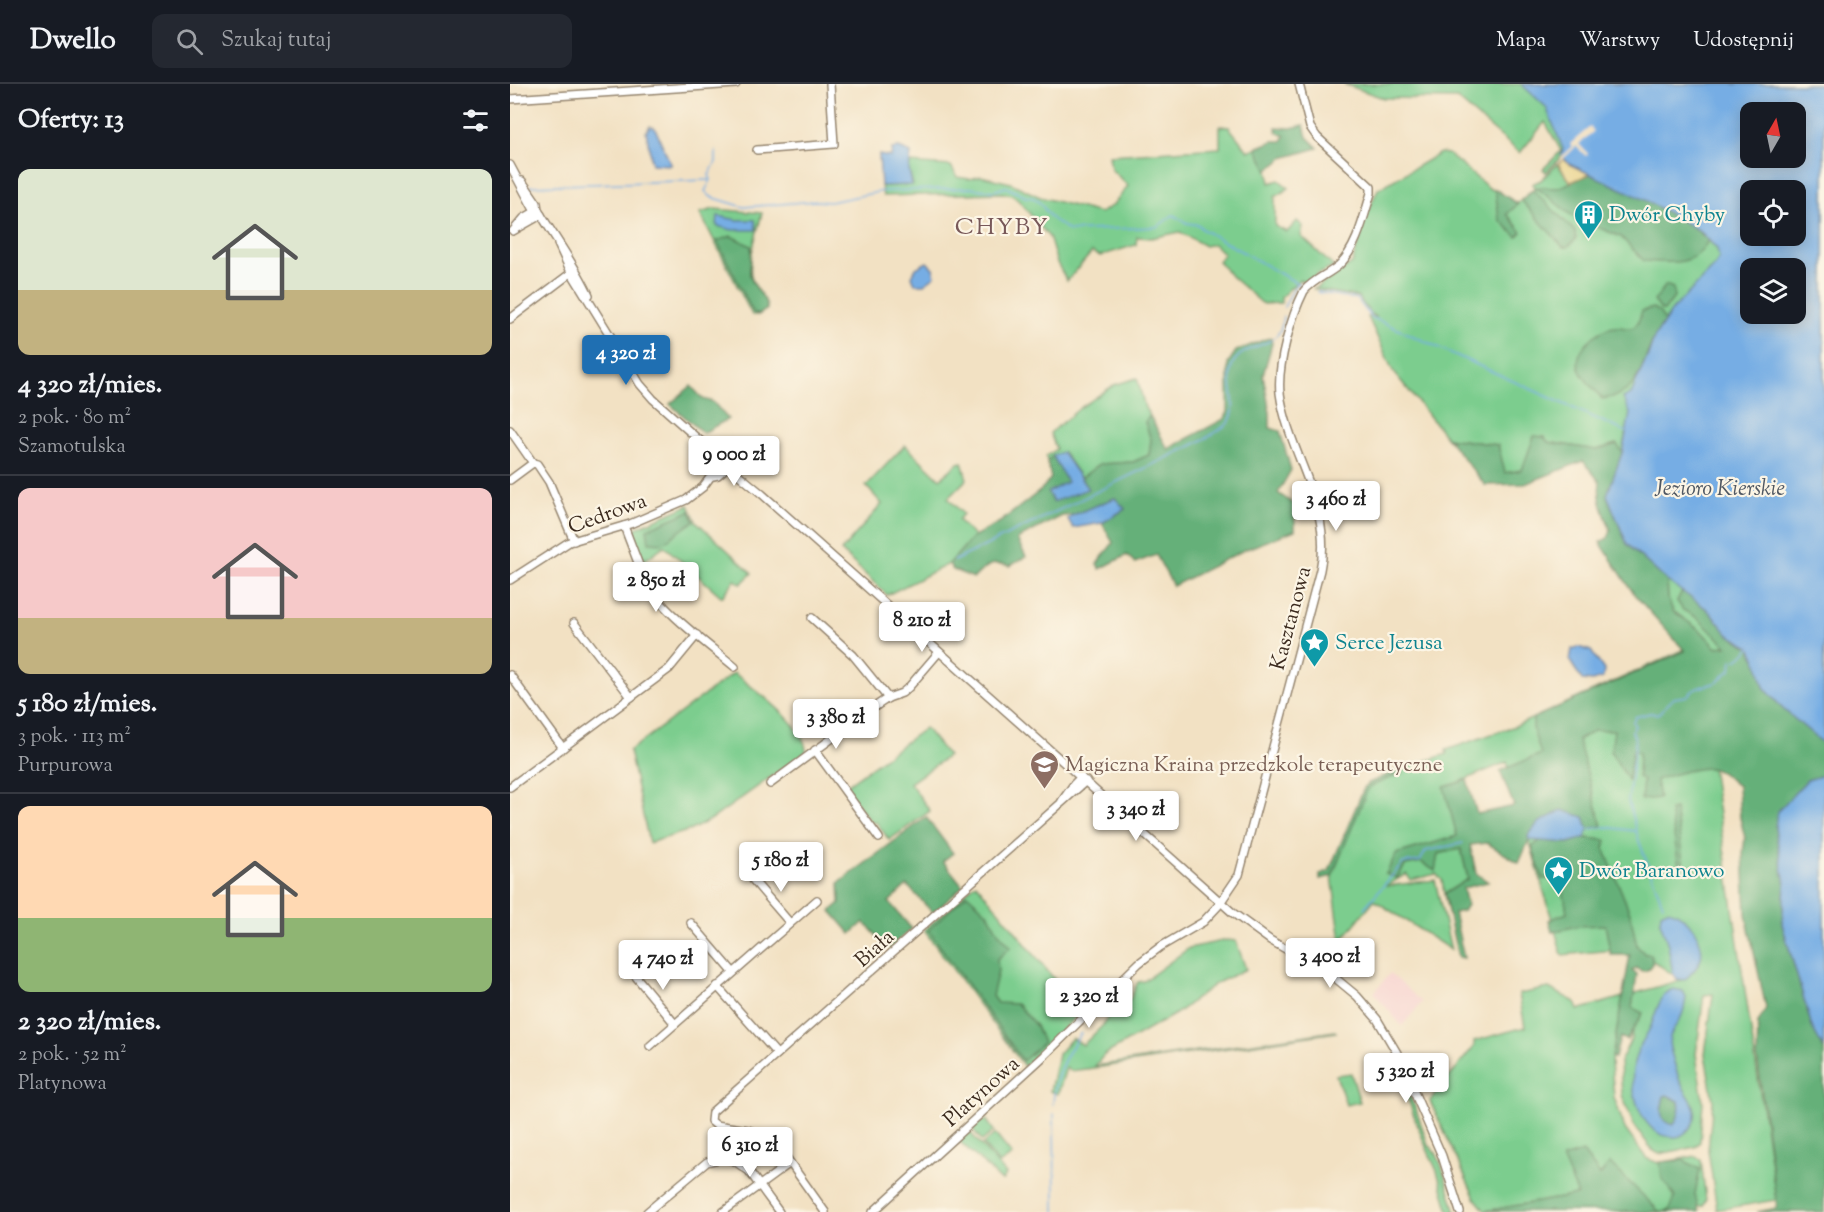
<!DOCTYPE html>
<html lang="pl">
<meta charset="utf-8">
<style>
body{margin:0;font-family:"Sorts Mill Goudy",serif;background:#242831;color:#f1f3f6;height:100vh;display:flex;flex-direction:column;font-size:22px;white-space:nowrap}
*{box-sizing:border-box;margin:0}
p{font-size:20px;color:#9ea1a6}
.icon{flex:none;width:33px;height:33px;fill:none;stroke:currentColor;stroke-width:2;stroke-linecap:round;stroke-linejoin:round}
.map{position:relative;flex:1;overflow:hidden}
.details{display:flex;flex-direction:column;background:#171b24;width:510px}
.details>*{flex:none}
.needle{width:39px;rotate:9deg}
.tools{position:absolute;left:1230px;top:18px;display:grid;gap:12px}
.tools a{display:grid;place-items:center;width:66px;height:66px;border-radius:12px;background:#171b24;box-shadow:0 3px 15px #0003;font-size:30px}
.price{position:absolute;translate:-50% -51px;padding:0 14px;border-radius:6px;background:#fff;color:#222;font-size:20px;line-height:39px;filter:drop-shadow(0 2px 3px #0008)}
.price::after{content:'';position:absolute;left:50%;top:36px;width:18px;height:14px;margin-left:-9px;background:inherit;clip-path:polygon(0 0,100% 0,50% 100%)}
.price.current{background:#1f6fb2;color:#fff}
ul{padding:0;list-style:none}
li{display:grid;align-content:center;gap:12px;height:318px;padding:0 18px}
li+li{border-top:2px solid #363941}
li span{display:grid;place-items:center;height:186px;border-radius:12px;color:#555}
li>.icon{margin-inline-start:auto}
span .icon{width:108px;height:108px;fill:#fffc;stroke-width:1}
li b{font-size:26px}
h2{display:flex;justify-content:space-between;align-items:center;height:72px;padding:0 18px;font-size:26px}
header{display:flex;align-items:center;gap:36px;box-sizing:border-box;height:84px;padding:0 30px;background:#171b24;border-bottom:2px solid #363941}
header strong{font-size:28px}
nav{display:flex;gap:33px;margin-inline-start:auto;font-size:21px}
.search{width:420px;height:54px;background:#242831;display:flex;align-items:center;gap:15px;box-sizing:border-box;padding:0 21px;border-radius:12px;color:#9ea1a6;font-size:22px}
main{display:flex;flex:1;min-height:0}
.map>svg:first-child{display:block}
.built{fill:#f7d0ce}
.green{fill:#7ccd8e;stroke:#5c7c56;stroke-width:1.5}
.forest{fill:#65b079;stroke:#506d4c;stroke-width:1.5}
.sand{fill:#eeda9e;stroke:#94825e;stroke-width:1.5}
.water{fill:#76ade4;stroke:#586c81;stroke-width:1.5;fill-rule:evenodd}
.pier{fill:#f2e1c3}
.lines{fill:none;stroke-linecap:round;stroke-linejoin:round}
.stream{stroke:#76ade4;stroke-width:1.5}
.minor-casing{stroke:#968670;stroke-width:10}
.minor{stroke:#fff;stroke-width:7}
.labels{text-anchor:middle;stroke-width:4.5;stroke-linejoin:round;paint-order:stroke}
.culture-label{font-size:21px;fill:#0d838f;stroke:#fcf5e5;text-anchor:start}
.street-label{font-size:21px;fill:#3b2a1e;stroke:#fcf5e5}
.education-label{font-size:21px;fill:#785e54;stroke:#fcf5e5;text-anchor:start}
.water-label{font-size:22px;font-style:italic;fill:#505863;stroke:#fcf5e5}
.quarter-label{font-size:24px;letter-spacing:1.5px;fill:#785859;stroke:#fcf5e5}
</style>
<header>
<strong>Dwello</strong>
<div class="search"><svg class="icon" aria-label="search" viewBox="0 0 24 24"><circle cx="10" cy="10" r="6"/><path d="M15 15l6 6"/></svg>Szukaj tutaj</div>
<nav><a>Mapa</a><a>Warstwy</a><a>Udostępnij</a></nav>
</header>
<main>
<section class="details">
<h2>Oferty: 13<svg class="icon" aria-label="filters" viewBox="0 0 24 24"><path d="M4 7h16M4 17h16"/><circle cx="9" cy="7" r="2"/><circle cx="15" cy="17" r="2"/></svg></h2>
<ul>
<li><span style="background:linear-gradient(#dfe7d0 65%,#c2b280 0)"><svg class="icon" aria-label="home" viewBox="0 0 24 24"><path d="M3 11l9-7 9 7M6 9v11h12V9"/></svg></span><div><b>4 320 zł/mies.</b><p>2 pok. · 80 m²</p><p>Szamotulska</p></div></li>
<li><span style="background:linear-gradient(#f6c9c9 70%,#c2b280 0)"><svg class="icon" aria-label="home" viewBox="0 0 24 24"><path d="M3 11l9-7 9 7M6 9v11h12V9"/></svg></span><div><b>5 180 zł/mies.</b><p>3 pok. · 113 m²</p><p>Purpurowa</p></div></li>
<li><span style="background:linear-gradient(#ffd9b3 60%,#8fb573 0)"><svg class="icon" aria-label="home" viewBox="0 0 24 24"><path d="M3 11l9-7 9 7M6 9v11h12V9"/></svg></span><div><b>2 320 zł/mies.</b><p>2 pok. · 52 m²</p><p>Platynowa</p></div></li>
</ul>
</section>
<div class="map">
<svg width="1314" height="1128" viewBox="0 0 1314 1128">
<rect width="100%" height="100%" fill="#fcf5e5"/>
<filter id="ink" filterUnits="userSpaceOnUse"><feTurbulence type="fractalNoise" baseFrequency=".0167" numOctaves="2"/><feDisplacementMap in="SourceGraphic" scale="12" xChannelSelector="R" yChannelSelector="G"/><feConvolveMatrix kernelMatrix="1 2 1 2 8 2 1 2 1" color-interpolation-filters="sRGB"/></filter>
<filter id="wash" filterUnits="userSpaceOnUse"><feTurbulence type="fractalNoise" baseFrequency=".008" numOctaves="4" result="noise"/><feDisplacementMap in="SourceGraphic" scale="24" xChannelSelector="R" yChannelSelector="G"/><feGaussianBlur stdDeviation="1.35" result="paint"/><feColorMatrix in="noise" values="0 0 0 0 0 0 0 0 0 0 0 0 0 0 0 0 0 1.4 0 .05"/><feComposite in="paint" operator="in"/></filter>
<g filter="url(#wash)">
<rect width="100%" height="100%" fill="#f2e1c3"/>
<polygon class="built" points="880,889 912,918 892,942 864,909"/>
<g class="green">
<polygon points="834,0 1020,0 1056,35 1052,72 1036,88 1033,85 1051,67 1035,38 1010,69 947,15 873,14"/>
<polygon points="710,42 719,43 738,67 746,64 758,86 760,99 769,96 779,104 765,113 765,142 777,148 787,137 793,142 791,152 824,183 806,191 805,194 795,200 790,195 771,213 771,219 753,220 722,193 708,177 714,170 704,160 695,162 670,148 641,154 627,153 626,161 590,172 582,168 557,197 547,179 539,153 510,118 502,111 492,109 373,112 371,102 403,101 399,86 400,79 441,82 447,93 460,95 471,92 501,99 530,113 590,129 603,121 618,102 601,85 599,71 710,64"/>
<polygon points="930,69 938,70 979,104 1008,119 1025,103 1022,100 1031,96 1047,80 1061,98 1080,90 1189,147 1207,165 1209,174 1205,182 1194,196 1118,347 1116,347 1112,369 1106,360 1086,366 1038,358 1034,353 1012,386 995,389 988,361 937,354 883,287 858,233 866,233 860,229 848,213 804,205 842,180 857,129 868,105"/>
<path d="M 204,125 L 252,129 C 248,146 238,174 241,191 C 243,205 257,212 257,225 L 248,231 L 242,231 L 190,129 Z"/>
<polygon points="627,294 635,324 640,332 635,338 641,356 639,371 623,378 590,380 571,394 553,368 537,377 536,372 546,365 540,349 570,324 604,301"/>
<polygon points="395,361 430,395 448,379 452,378 457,395 438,414 453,430 448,436 464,452 439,480 377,511 331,467 372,420 356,402"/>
<polygon points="179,421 186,437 242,489 231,500 225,496 212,513 154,462 131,479 119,447"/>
<polygon points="1157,497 1172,507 1167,517 1173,526 1186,533 1218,562 1206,563 1191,547 1163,527 1158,515"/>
<polygon points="1184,561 1266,1116 1207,1126 1198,1066 1203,1017 1195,970 1203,910 1194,911 1186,970 1193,1018 1190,1058 1185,1063 1149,1070 1142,1066 1124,1041 1112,1011 1110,978 1121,955 1122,946 1108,942 1101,978 1104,1013 1115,1045 1136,1074 1148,1079 1186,1072 1191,1076 1196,1116 1193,1122 1159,1128 1105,1128 1068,1111 975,1127 965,1114 920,1017 964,962 964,957 1015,943 1009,910 1039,904 1065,918 1068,926 1171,896 1124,864 1052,871 997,678 942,701 947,752 876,790 887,793 895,781 911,778 928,770 951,764 958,795 934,810 932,796 926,790 901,796 896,790 876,802 925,796 941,866 864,816 831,857 822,792 856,707 861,702 892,689 890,685 937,670 936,666 1008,641"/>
<path d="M 224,589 C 244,605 297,642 296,668 L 202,735 L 181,746 L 139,759 L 119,667 Z"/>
<polygon points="415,644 438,672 400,699 420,727 379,756 366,738 362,739 334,703"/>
<polygon points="466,799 571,928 514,982 414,846"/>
<polygon points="717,856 726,857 736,885 705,900 667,929 594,971 585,982 825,947 826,948 584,984 560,987 556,984 548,1010 540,1007 548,970 562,954 573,961 592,942 603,926 620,915 628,898 634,897 679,864"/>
<polygon points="886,980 905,1023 918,1060 926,1069 931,1080 946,1128 939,1128 927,1087 913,1056 886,983 877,982"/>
<polygon points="841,989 850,1018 836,1021 826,991"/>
<polygon points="476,1035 484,1047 472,1057 461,1043 470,1036 472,1038"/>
<polygon points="458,1046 496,1090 492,1097 448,1056"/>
<polygon points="485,1050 502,1071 489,1080 473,1060"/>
</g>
<g class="forest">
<polygon points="794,41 797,53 808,64 773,74 758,86 746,64 763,57 772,57 775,52 767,48 766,43 781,44"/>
<path d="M 1080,90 C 1118,109 1168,126 1198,156 C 1187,183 1159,179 1134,177 L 1111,153 L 1087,143 L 1070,138 L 1026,103 L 1048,104 Z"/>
<polygon points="985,105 1008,120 997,130 1012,148 1007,153 989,135"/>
<polygon points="1023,106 1065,147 1066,155 1058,163 1053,163 1011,116"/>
<path d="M 221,152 L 241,162 C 243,172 239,181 240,191 C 242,204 257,212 257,225 L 248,231 L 243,228 L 207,157 Z"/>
<polygon points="1156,201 1163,204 1165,212 1154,227 1151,226 1144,217"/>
<path d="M 1143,224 L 1150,229 L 1155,237 C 1151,243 1147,248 1144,254 C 1130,282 1131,311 1092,315 C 1086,306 1076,298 1071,289 C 1060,268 1086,245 1105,243 C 1111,242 1118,246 1124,243 C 1129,240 1130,232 1132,227 Z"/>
<path d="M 761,253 L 762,260 L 753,291 L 760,329 L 760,344 L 770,347 L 781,386 L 768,409 L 785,421 L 785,446 L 734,466 L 663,502 L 646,471 L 625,479 L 617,471 L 590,485 L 587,480 L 603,459 L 592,439 L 615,425 L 605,414 L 563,431 L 552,432 L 507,455 L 516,473 L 500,482 C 483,477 476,481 464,494 L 443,486 L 439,480 L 464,452 L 490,438 L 531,406 L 541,394 L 537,377 L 543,372 L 558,398 L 577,404 L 571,394 L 590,380 L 623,378 L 639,371 L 641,356 L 635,338 L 640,332 L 658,365 L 714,335 L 718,328 L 718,279 L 726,267 Z"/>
<polygon points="181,302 193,315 203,318 218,335 193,349 160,320"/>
<path d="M 1024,352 L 1034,353 L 1038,358 L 1086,366 L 1107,360 L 1112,369 L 1097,412 L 1117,460 L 1157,497 L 1158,515 L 1163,527 L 1191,547 L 1206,563 L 1217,562 L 1186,533 L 1173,526 L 1167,517 L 1172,507 L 1197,525 L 1218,550 L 1240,564 L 1248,580 L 1254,603 L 1272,624 L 1314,659 L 1314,691 L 1297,696 L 1268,728 L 1265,744 L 1275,800 L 1272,840 L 1302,943 L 1314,965 L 1314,1128 L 1247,1128 L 1267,1124 L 1247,973 L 1248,939 L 1256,924 L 1236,831 L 1233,768 L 1235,754 L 1230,734 L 1228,702 C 1220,696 1210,685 1199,684 C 1184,684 1161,691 1146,696 L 1149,714 L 1131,716 L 1133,696 L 1128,693 L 1129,669 L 1123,666 L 1118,696 L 1101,668 L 1104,646 L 1085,646 L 1068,656 L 1092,742 L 1078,745 L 1074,733 L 1018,752 L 1019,756 L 1009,779 L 977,759 L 960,761 L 966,789 L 978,798 L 953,804 L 957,821 L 953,827 L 944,829 L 954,874 L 948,873 L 934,810 L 958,795 L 951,765 L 928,770 L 925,787 L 911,778 L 895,781 L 887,794 L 876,790 L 886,770 L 947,752 L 934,703 L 957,696 L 967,730 L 1004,722 L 990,687 L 1031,670 L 1023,646 L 1023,634 L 1175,567 L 1124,510 L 1090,458 L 1098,454 L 1101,447 C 1095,430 1087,416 1090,398 L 1073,377 L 1015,400 L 975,401 L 937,354 L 988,361 L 995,389 L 1012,386 Z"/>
<polygon points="180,427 184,437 153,459 139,458 137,445"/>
<polygon points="890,685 892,688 861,702 857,707 822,792 810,795 810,790 819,787 854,704 859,699"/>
<polygon points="1165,725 1174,783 1169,783 1160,726"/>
<polygon points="416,733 443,769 433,777 453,802 423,829 397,801 379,818 402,845 379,865 354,838 341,850 321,827 330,819 329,799"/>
<path d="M 1075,754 L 1096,756 L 1094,764 L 1120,829 L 1127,862 L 1135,870 L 1140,870 C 1145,878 1142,887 1132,887 L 1126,884 L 1122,887 L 1127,890 L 1122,924 L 1133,929 L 1117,956 L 1110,953 L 1105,974 L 1102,973 L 1120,871 L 1101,871 L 1095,841 L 1067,842 L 1042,848 L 1039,836 L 1057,829 L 1052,798 L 1044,795 L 1033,795 L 1022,763 L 1031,756 L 1058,759 Z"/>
<polygon points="457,810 478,829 488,848 501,863 487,875 488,887 482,912 487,919 507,920 526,942 533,959 513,977 418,846"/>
<path d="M 1157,1011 L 1169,1017 C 1171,1026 1169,1035 1163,1041 C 1147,1037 1151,1024 1154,1012 Z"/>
<polygon points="1073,1068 1090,1091 1100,1079 1149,1127 1154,1128 1160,1125 1165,1113 1152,1095 1150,1078 1173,1076 1190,1085 1185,1110 1189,1128 975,1127 1068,1111 1052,1074"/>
</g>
<polygon class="sand" points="1053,75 1059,80 1080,90 1061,98 1048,80"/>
<g class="water">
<path d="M 1011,0 L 1314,0 L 1314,660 L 1272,624 L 1254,603 L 1248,580 L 1240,563 L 1218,550 L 1197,525 L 1157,497 L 1117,460 L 1097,411 L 1112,369 L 1120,329 L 1113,314 L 1121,310 L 1139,269 L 1144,254 L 1162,226 L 1205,182 L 1209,174 L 1207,165 L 1190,147 L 1137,117 L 1059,80 L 1051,71 L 1053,65 L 1036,23 ZM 1240,28 L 1286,28 L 1286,74 L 1240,74 ZM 1240,106 L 1286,106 L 1286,152 L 1240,152 ZM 1240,184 L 1286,184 L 1286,230 L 1240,230 Z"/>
<polygon points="140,42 145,44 161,81 142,80 136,47"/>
<polygon points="389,64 401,69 399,86 402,101 371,102 369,71 381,73 382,65"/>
<polygon points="208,132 227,136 245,136 246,146 222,146 207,142"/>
<polygon points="417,178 423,184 425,192 414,200 405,200 402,192 406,184"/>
<polygon points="552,368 578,405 543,418 538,408 557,398 543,372"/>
<polygon points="605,414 615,425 592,439 563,444 558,435 563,431"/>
<polygon points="1068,563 1081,567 1094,586 1093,594 1082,597 1072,596 1060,577 1062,565"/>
<polygon points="1314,691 1314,965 1302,943 1272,840 1275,800 1265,744 1267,728 1297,696"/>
<polygon points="1052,726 1074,733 1078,745 1075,754 1058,759 1019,756 1018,752 1028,739"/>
<path d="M 1157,826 C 1176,828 1198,858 1190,877 C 1188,884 1180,890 1175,896 L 1167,895 L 1163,890 L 1158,861 L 1150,838 L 1151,829 Z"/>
<path d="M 1163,905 L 1173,907 L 1176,913 C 1175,921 1174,929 1170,935 C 1164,946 1157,952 1160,964 C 1163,975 1166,985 1169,995 C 1174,1009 1190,1021 1184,1037 C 1180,1046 1172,1054 1163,1053 C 1133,1052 1120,1011 1123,986 C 1125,967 1132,960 1140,944 C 1146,931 1148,911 1163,905 ZM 1157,1011 L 1169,1017 C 1171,1026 1169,1034 1163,1041 C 1147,1037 1151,1024 1154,1012 Z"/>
</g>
<polygon class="pier" points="1080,43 1084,47 1069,60 1078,70 1076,72 1066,62 1051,77 1050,74 1062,62 1060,60"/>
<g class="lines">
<g class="stream">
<polyline points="206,67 206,78 199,91 201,96 195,107 201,113 234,123 305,117 320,118 373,107 460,104 483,107 496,103 516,113 524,114 531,120 541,134 559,147 647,143 663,131 677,139 689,141 692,145 792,202"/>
<polyline points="20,102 199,96"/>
<polyline points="807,208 847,215 861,233 1116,348"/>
<polyline points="774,223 786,200"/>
<path d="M 444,477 L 683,361 C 694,355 709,348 718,339 C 732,322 712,293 725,276 C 741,256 772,266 773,233"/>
<polyline points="1225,576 1231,573 1241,563"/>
<polyline points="1078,745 1096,743 1125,747"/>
<path d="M 1153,821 L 1129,757 L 1118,717 L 1125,663 L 1125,655 L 1122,647 L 1125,642 L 1123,638 L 1125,633 L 1140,629 L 1148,630 L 1164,614 L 1177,612 C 1186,602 1193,603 1205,599 C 1212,596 1214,589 1221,586 L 1222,576"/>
<polyline points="854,824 893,779 910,777 916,767 953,759"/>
<path d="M 543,1020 C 545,990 554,974 571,949"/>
<polyline points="544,1030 545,1128"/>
</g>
</g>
</g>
<g filter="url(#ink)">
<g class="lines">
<defs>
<g id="minor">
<polyline points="0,15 226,0"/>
<polyline points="247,66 324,60 320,0"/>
<path d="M 0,81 L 23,124 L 28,126 C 45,154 65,181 79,211"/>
<polyline points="12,97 27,119 28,126"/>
<polyline points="28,126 14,134 3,147 31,131"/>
<polyline points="48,160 61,188 130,300 143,315 188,355 211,371 212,377"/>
<polyline points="0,235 65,186"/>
<polyline points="0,346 23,379 0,396"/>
<polyline points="188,355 197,366 206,374 212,377 252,410 723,829 760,856 824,893 847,912 867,935 887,969 932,1072 950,1128"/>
<polyline points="23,379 27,380 39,398 64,457"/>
<polyline points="203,392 208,391 218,382"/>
<path d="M 114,442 L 135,497 C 150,526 199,561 225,583"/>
<polyline points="0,496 59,458 120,440 176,416 193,403 212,377"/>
<polyline points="302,534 343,571 378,614"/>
<polyline points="64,539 121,613"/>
<polyline points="0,591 53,664"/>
<polyline points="305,666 369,754"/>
<polyline points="260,700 366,622 378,614 392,609 399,603 429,568"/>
<polyline points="0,703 159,585 187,551"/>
<polyline points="552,717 564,700 571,693"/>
<polyline points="243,796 280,839"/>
<polyline points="181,839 223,888"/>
<polyline points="123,889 165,940"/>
<polyline points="207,902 267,970"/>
<polyline points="140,962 307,816"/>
<polyline points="137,1128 197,1078 213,1074 223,1076 239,1087 269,1128"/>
<polyline points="213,1128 280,1079"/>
<polyline points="315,1128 271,1066 258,1054 238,1046 206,1041 201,1037 202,1028 576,697"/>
<path d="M 363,1128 L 534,972 L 629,879 L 650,863 L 693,838 L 708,822 L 729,791 L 810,486 C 824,423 778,370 770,309 C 767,281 781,233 794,207 C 803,196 817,191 828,182 C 847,165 854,132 861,109 L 861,103 L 807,53 L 800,43 L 789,0"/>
</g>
</defs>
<use href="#minor" class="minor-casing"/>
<use href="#minor" class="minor"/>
</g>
</g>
<defs>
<symbol id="building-pin" viewBox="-11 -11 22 30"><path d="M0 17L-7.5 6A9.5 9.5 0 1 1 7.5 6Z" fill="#0f9aa8" stroke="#fcf5e5"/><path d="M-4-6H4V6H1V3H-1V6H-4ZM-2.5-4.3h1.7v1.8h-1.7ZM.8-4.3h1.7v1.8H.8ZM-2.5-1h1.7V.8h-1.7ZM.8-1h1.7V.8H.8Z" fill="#fff"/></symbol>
<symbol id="sight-pin" viewBox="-11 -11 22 30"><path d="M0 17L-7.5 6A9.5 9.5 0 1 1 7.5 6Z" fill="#0f9aa8" stroke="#fcf5e5"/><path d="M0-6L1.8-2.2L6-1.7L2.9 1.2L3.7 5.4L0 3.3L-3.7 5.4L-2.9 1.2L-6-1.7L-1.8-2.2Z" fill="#fff"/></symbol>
<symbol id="school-pin" viewBox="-11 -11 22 30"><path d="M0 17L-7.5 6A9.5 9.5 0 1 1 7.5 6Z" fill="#8d6e63" stroke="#fcf5e5"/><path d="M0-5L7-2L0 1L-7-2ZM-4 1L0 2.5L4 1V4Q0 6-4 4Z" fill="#fff"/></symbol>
</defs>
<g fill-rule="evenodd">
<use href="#building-pin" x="1062" y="114" width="33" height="45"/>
<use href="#sight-pin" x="788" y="542" width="33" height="45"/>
<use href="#school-pin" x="518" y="664" width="33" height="45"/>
<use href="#sight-pin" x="1032" y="770" width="33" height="45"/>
</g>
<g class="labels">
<g class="culture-label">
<text x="1099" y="137">Dwór Chyby</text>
<text x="825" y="565">Serce Jezusa</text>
<text x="1069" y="793">Dwór Baranowo</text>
</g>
<g class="street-label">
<text transform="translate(97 429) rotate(-20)" y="7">Cedrowa</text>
<text transform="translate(780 534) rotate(-75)" y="7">Kasztanowa</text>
<text transform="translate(364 864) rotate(-42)" y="7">Biała</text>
<text transform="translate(471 1007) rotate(-42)" y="7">Platynowa</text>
</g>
<g class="education-label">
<text x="555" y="687">Magiczna Kraina przedzkole terapeutyczne</text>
</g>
<g class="water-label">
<text x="1210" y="411">Jezioro Kierskie</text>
</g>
<g class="quarter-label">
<text x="492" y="150">CHYBY</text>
</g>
</g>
</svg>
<div class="tools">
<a><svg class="needle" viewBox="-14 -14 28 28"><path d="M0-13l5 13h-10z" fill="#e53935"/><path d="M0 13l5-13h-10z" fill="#9ea1a6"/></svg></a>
<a><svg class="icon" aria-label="locate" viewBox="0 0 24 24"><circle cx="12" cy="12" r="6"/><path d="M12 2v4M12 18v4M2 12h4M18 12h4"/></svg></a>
<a><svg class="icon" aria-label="layers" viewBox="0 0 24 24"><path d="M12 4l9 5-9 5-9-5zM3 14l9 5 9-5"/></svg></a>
</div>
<b class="price current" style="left:116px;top:302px">4 320 zł</b>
<b class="price" style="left:224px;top:403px">9 000 zł</b>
<b class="price" style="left:826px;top:448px">3 460 zł</b>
<b class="price" style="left:146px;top:529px">2 850 zł</b>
<b class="price" style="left:412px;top:569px">8 210 zł</b>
<b class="price" style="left:326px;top:666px">3 380 zł</b>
<b class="price" style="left:626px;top:758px">3 340 zł</b>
<b class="price" style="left:271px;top:809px">5 180 zł</b>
<b class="price" style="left:820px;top:905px">3 400 zł</b>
<b class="price" style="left:153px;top:907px">4 740 zł</b>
<b class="price" style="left:579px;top:945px">2 320 zł</b>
<b class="price" style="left:896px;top:1020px">5 320 zł</b>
<b class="price" style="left:240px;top:1094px">6 310 zł</b>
</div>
</main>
